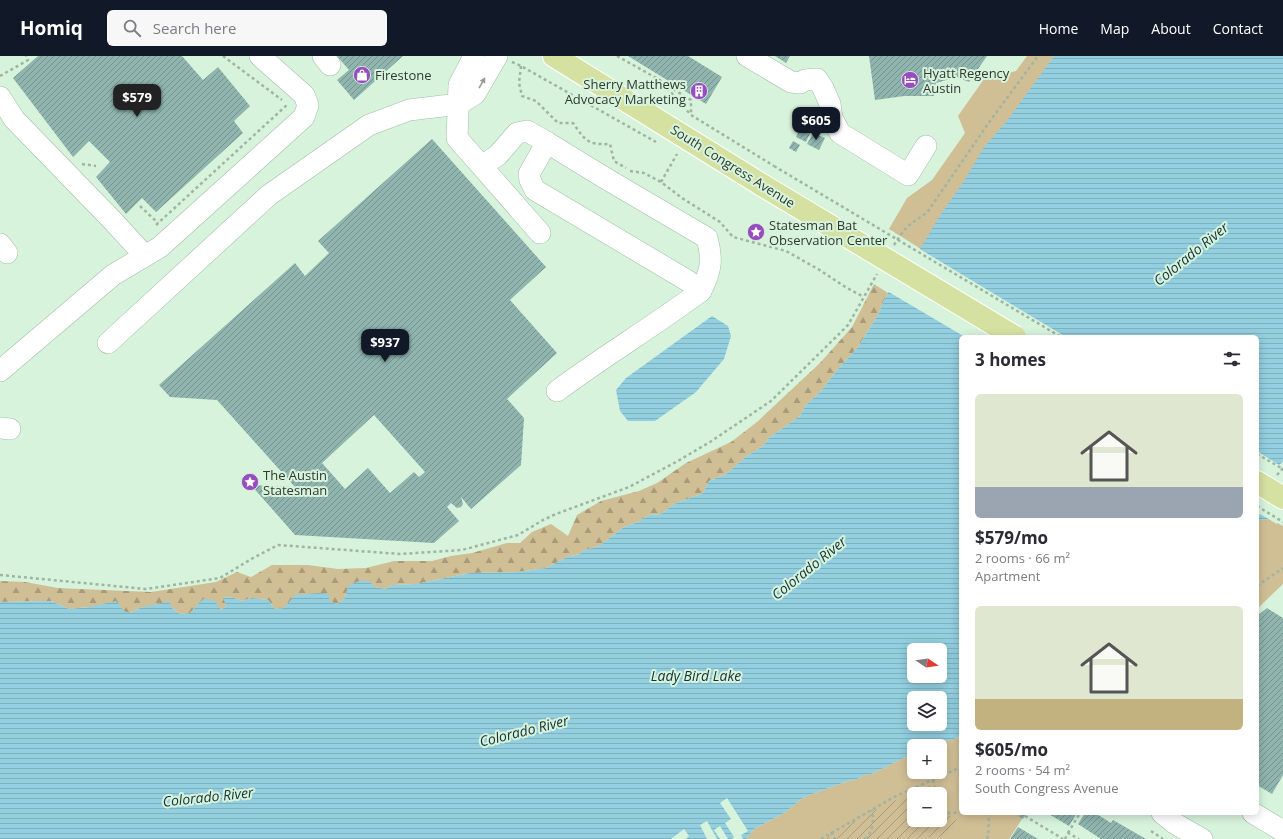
<!DOCTYPE html>
<meta charset="utf-8">
<style>
body{margin:0;font-family:"Open Sans",sans-serif;background:#f7f7f7;color:#2b2b33;height:100vh;display:flex;flex-direction:column;font-size:15px;white-space:nowrap}
*{box-sizing:border-box;margin:0}
p{font-size:13px;color:#7c7c81}
.icon{flex:none;width:22px;height:22px;fill:none;stroke:currentColor;stroke-width:2;stroke-linecap:round;stroke-linejoin:round}
.map{position:relative;flex:1;overflow:hidden}
.drawer{position:absolute;left:959px;top:279px;width:300px;height:480px;display:flex;flex-direction:column;background:#fff;border-radius:6px;box-shadow:0 2px 10px #0003}
.drawer>*{flex:none}
.needle{width:26px;rotate:103deg}
.buttons{position:absolute;left:907px;top:587px;display:grid;gap:8px}
.buttons a{display:grid;place-items:center;width:40px;height:40px;border-radius:6px;background:#fff;box-shadow:0 2px 10px #0003;font-size:20px}
.price{position:absolute;translate:-50% -34px;padding:0 9px;border-radius:8px;background:#111827;color:#fff;font-size:13px;line-height:26px;filter:drop-shadow(0 1px 2px #0008)}
.price::after{content:'';position:absolute;left:50%;top:24px;width:12px;height:9px;margin-left:-6px;background:inherit;clip-path:polygon(0 0,100% 0,50% 100%)}
.price.active{background:#222;color:#fff}
ul{padding:0;list-style:none}
li{display:grid;align-content:center;gap:8px;height:212px;padding:0 16px}
li span{display:grid;place-items:center;height:124px;border-radius:6px;color:#555}
li>.icon{margin-inline-start:auto}
span .icon{width:72px;height:72px;fill:#fffc;stroke-width:1}
li b{font-size:17px}
h2{display:flex;justify-content:space-between;align-items:center;height:48px;padding:0 16px;font-size:17px}
header{display:flex;align-items:center;gap:24px;box-sizing:border-box;height:56px;padding:0 20px;background:#111827;color:#fff}
header strong{font-size:19px}
nav{display:flex;gap:22px;margin-inline-start:auto;font-size:14px}
.search{width:280px;height:36px;background:#f7f7f7;display:flex;align-items:center;gap:10px;box-sizing:border-box;padding:0 14px;border-radius:6px;color:#7c7c81;font-size:15px}
.map>svg:first-child{display:block}
.forest{fill:url(#forest-firs)}
.park{fill:#d0be95;fill-rule:evenodd}
.garden{fill:url(#garden-furrows)}
.water{fill:url(#water-rules);fill-rule:evenodd}
.pier{fill:#d7f3dc}
.building{fill:url(#building-hatch);fill-rule:evenodd}
.lines{fill:none;stroke-linecap:round;stroke-linejoin:round}
.minor-casing{stroke:#a2bda7;stroke-width:22}
.major-casing{stroke:#fff;stroke-width:24}
.path{stroke:#9fb4a3;stroke-width:2.5;stroke-dasharray:3 3;stroke-linecap:butt}
.minor{stroke:#fff;stroke-width:21}
.major{stroke:#d5e1a1;stroke-width:22}
.major-bridge-casing{stroke:#fff;stroke-width:24;stroke-linecap:butt}
.path-bridge{stroke:#9fb4a3;stroke-width:2.5;stroke-dasharray:3 3;stroke-linecap:butt}
.major-bridge{stroke:#d5e1a1;stroke-width:22}
.oneway{fill:#979c98}
.labels{text-anchor:middle;stroke-width:4;stroke-linejoin:round;paint-order:stroke}
.poi-label{font-size:13px;fill:#2f3931;stroke:#d7f3dc;text-anchor:start}
.street-label{font-size:13px;fill:#2f3931;stroke:#d7f3dc}
.water-label{font-size:14px;font-style:italic;fill:#133138;stroke:#d7f3dc}
</style>
<header>
<strong>Homiq</strong>
<div class="search"><svg class="icon" aria-label="search" viewBox="0 0 24 24"><circle cx="10" cy="10" r="6"/><path d="M15 15l6 6"/></svg>Search here</div>
<nav><a>Home</a><a>Map</a><a>About</a><a>Contact</a></nav>
</header>
<div class="map">
<svg width="1283" height="783" viewBox="0 0 1283 783">
<defs>
<pattern id="forest-firs" width="22" height="20" patternUnits="userSpaceOnUse"><rect width="22" height="20" fill="#d0be95"/><path d="M5 1l3.5 6h-7zM16 11l3.5 6h-7z" fill="#a99b7a"/></pattern>
<pattern id="garden-furrows" width="10" height="10" patternUnits="userSpaceOnUse"><rect width="10" height="10" fill="#d0be95"/><path d="M-1 1l2-2M0 10L10 0M9 11l2-2" fill="none" stroke="#a99b7a"/></pattern>
<pattern id="water-rules" width="6" height="5" patternUnits="userSpaceOnUse"><rect width="6" height="5" fill="#93cfdf"/><path d="M0 2.5h6" fill="none" stroke="#7fb2c0"/></pattern>
<pattern id="building-hatch" width="6" height="6" patternUnits="userSpaceOnUse"><rect width="6" height="6" fill="#8fb5ae"/><path d="M-1 1l2-2M0 6l6-6M5 7l2-2" fill="none" stroke="#75948e"/></pattern>
</defs>
<rect width="100%" height="100%" fill="#d7f3dc"/>
<polygon class="forest" points="874,228 888,237 882,248 879,257 858,291 837,314 821,335 806,349 800,360 769,382 763,390 747,400 726,418 709,425 703,437 674,448 661,458 649,459 638,466 624,471 599,490 585,494 579,498 567,501 546,512 518,516 470,517 416,528 392,529 386,533 375,531 346,537 345,542 337,548 329,545 329,538 284,552 275,553 268,544 252,542 242,545 234,542 224,541 226,550 221,554 203,544 190,557 180,558 172,552 152,550 140,552 130,557 89,551 69,553 51,545 0,546 0,525 25,526 58,532 151,536 216,526 237,516 251,521 272,509 308,509 338,513 366,512 394,505 432,505 451,500 472,497 507,487 520,487 532,476 551,468 568,480 577,459 601,445 639,435 657,427 686,407 731,386 757,366 820,307 852,271"/>
<g class="park">
<polygon points="1027,0 1054,0 921,193 889,173 907,142 932,124 965,77 958,60 984,23 1016,15"/>
<polygon points="1270,463 1283,470 1283,528 1257,553 1257,464"/>
<path d="M 961,679 L 961,757 L 1026,757 L 1009,783 L 746,783 L 754,773 L 784,757 L 804,741 L 845,726 L 857,723 L 865,719 L 871,718 L 914,697 L 914,716 L 940,716 L 940,690 L 929,690 L 957,682 ZM 914,738 L 940,738 L 940,764 L 914,764 Z"/>
</g>
<path class="garden" d="M 927,729 L 930,730 L 933,738 L 914,738 L 914,764 L 940,764 L 940,756 L 946,760 L 956,760 C 958,769 956,775 948,780 L 899,783 L 826,783 C 857,761 893,746 927,729 Z"/>
<g class="water">
<path d="M 1054,0 L 1283,0 L 1283,456 L 1270,463 L 1257,464 L 1257,281 L 961,281 L 961,679 L 957,682 L 929,690 L 914,690 L 914,697 L 871,718 L 865,719 L 857,723 L 845,726 L 804,741 L 784,757 L 754,773 L 746,783 L 0,783 L 0,546 L 51,545 L 69,553 L 89,551 L 116,545 L 124,555 L 130,557 L 140,552 L 169,545 L 172,552 L 180,558 L 190,557 L 203,543 L 214,544 L 221,554 L 226,550 L 223,541 L 234,542 L 242,545 L 252,542 L 268,544 L 275,553 L 284,552 L 295,539 L 319,537 L 329,538 L 329,545 L 337,548 L 345,542 L 348,530 L 359,525 L 369,525 L 375,531 L 386,533 L 392,529 L 416,528 L 470,517 L 518,516 L 546,512 L 567,501 L 579,498 L 585,494 L 599,490 L 624,471 L 638,466 L 649,459 L 661,458 L 674,448 L 703,437 L 709,425 L 726,418 L 747,400 L 763,390 L 769,382 L 800,360 L 806,349 L 821,335 L 837,314 L 858,291 L 879,257 L 882,248 L 888,237 L 920,193 L 939,161 L 964,125 L 984,91 L 1006,66 ZM 914,594 L 940,594 L 940,620 L 914,620 ZM 914,642 L 940,642 L 940,668 L 914,668 Z"/>
<polygon points="712,260 728,270 731,280 724,303 696,336 655,365 628,365 620,355 616,334 626,322"/>
</g>
<g class="pier">
<polygon points="918,192 1066,281 965,281 887,235"/>
<polygon points="1257,395 1279,409 1283,406 1283,459 1277,468 1260,458 1257,463"/>
<polygon points="727,742 748,775 741,779 743,783 732,783 734,781 725,767 731,763 720,747"/>
<polygon points="707,765 717,783 707,783 700,769"/>
<polygon points="720,770 728,783 720,783 714,774"/>
<polygon points="684,773 689,780 686,783 671,783"/>
</g>
<g class="building">
<polygon points="38,0 182,0 203,24 218,11 250,50 234,65 243,77 156,156 142,142 126,158 96,121 110,106 89,85 73,101 13,22"/>
<polygon points="337,0 403,0 354,44 337,24 349,14"/>
<polygon points="628,0 688,0 722,21 706,48"/>
<polygon points="775,0 790,0 786,7"/>
<polygon points="869,0 987,0 969,26 957,21 936,27 934,40 904,40 875,44"/>
<polygon points="811,52 820,56 806,86 796,81"/>
<polygon points="813,77 825,82 819,94 807,88"/>
<path d="M 432,83 L 546,211 L 510,244 L 557,297 L 507,343 L 524,362 L 521,409 L 471,453 L 461,441 L 463,448 L 461,451 L 457,452 L 451,447 L 447,451 L 459,465 L 434,487 L 295,479 L 251,429 L 295,431 L 217,344 L 170,341 L 159,329 L 295,207 L 305,220 L 329,197 L 318,185 ZM 374,359 L 425,416 L 419,421 L 414,416 L 390,437 L 368,412 L 345,433 L 322,407 Z"/>
<polygon points="793,85 800,89 796,96 789,92"/>
<polygon points="1267,552 1283,562 1283,719 1272,738 1257,729 1257,560"/>
<polygon points="1020,757 1027,757 1023,763 1018,760"/>
<polygon points="1047,757 1077,757 1069,770"/>
<polygon points="1085,757 1095,757 1111,767 1113,764 1146,783 1101,783 1078,768"/>
<polygon points="1018,771 1038,783 1010,783"/>
</g>
<g class="lines">
<defs>
<g id="minor">
<polyline points="323,0 330,9"/>
<polyline points="474,0 459,29 457,82 540,177"/>
<polyline points="747,0 791,26 800,27 805,24 817,23 823,32 830,48 832,62 840,77 908,119 926,90"/>
<polyline points="0,41 14,63 113,165 145,200"/>
<path d="M 482,110 L 498,99 L 517,77 L 527,75 L 543,84 L 605,122 L 707,182 C 713,204 711,215 701,235 L 688,225 L 535,134 L 530,124 L 529,118 L 547,86"/>
<polyline points="0,188 7,197"/>
<polyline points="108,287 269,139 369,69 409,54 459,48 475,38 497,0"/>
<polyline points="0,315 113,219 160,191 304,61 308,49 304,39 260,0"/>
<path d="M 557,335 C 604,300 654,270 701,235"/>
<polyline points="0,372 10,373"/>
<polyline points="1162,757 1174,767 1202,783"/>
<polyline points="1253,757 1283,775"/>
</g>
<g id="major">
<polyline points="554,0 762,129"/>
<polyline points="1257,426 1283,442"/>
</g>
</defs>
<use href="#minor" class="minor-casing"/>
<use href="#major" class="major-casing"/>
<g class="path">
<polyline points="223,0 282,44"/>
<polyline points="617,0 660,24 691,59 774,110"/>
<polyline points="512,6 521,10 656,86"/>
<path d="M 521,10 L 519,27 L 522,40 L 536,45 L 558,67 L 573,67 C 586,85 587,89 610,88 L 614,105 L 626,112"/>
<polyline points="0,20 28,4 26,0"/>
<polyline points="663,27 691,44 691,59"/>
<polyline points="82,108 96,110"/>
<polyline points="630,115 644,117 661,126 682,142 720,166 733,181 786,195 818,213 847,232 864,241"/>
<polyline points="661,126 677,98"/>
<polyline points="140,150 158,167"/>
<polyline points="156,169 288,48"/>
<path d="M 894,189 C 898,183 902,176 907,171 C 914,165 922,161 928,155 L 990,65 L 1038,0"/>
<polyline points="1257,398 1283,413"/>
<polyline points="1277,419 1283,412"/>
<polyline points="1257,450 1283,466"/>
<polyline points="0,519 146,533 220,522 253,502 278,489 400,498 462,494 518,479 543,464 556,458 629,431 676,406 710,386 771,345 838,279 848,269 877,218"/>
<polyline points="1257,530 1283,512"/>
<polyline points="933,724 937,738"/>
<path d="M 940,748 C 944,759 952,759 961,754"/>
<polyline points="1025,760 1063,783"/>
<polyline points="1151,775 1163,783"/>
<polyline points="831,776 835,783"/>
<polyline points="1068,777 1080,757"/>
<polyline points="821,783 894,741 961,711"/>
<path d="M 865,783 C 873,775 874,765 872,754"/>
<path d="M 987,783 C 990,774 987,766 990,757"/>
<polyline points="1065,783 1068,777 1079,783"/>
</g>
<use href="#minor" class="minor"/>
<use href="#major" class="major"/>
<defs>
<polyline id="major-bridge" points="762,129 1015,281"/>
</defs>
<use href="#major-bridge" class="major-bridge-casing"/>
<polyline class="path-bridge" points="774,110 1061,281"/>
<use href="#major-bridge" class="major-bridge"/>
</g>
<defs><path id="oneway-solid" d="M-6-.8H1V-3.2L6.5 0L1 3.2V.8H-6Z"/></defs>
<use class="oneway" href="#oneway-solid" transform="translate(482 27) rotate(-60)"/>
<defs>
<symbol id="shop-disc" viewBox="-11 -11 22 22"><circle r="9.5" fill="#974dbf" stroke="#d7f3dc"/><path d="M-5-2.5h2.3a2.7 3.5 0 0 1 5.4 0H5L5.5 6h-11ZM-1.5-2.5h3a1.5 2.3 0 0 0-3 0Z" fill="#fff"/></symbol>
<symbol id="hotel-disc" viewBox="-11 -11 22 22"><circle r="9.5" fill="#974dbf" stroke="#d7f3dc"/><path d="M-6-4.5h1.5V1H6V5H4.5V3h-9V5H-6ZM-4 0a1.8 1.8 0 1 1 3.6 0ZM.5 0V-2.5h3Q6-2.5 6 0Z" fill="#fff"/></symbol>
<symbol id="building-disc" viewBox="-11 -11 22 22"><circle r="9.5" fill="#974dbf" stroke="#d7f3dc"/><path d="M-4-6H4V6H1V3H-1V6H-4ZM-2.5-4.3h1.7v1.8h-1.7ZM.8-4.3h1.7v1.8H.8ZM-2.5-1h1.7V.8h-1.7ZM.8-1h1.7V.8H.8Z" fill="#fff"/></symbol>
<symbol id="sight-disc" viewBox="-11 -11 22 22"><circle r="9.5" fill="#974dbf" stroke="#d7f3dc"/><path d="M0-6L1.8-2.2L6-1.7L2.9 1.2L3.7 5.4L0 3.3L-3.7 5.4L-2.9 1.2L-6-1.7L-1.8-2.2Z" fill="#fff"/></symbol>
</defs>
<g fill-rule="evenodd">
<use href="#shop-disc" x="352" y="9" width="20" height="20"/>
<use href="#hotel-disc" x="900" y="14" width="20" height="20"/>
<use href="#building-disc" x="689" y="25" width="20" height="20"/>
<use href="#sight-disc" x="746" y="166" width="20" height="20"/>
<use href="#sight-disc" x="240" y="416" width="20" height="20"/>
</g>
<g class="labels">
<g class="poi-label">
<text x="923" y="22">Hyatt Regency<tspan x="923" dy="15">Austin</tspan></text>
<text x="375" y="24">Firestone</text>
<text x="686" y="33" text-anchor="end">Sherry Matthews<tspan x="686" dy="15">Advocacy Marketing</tspan></text>
<text x="769" y="174">Statesman Bat<tspan x="769" dy="15">Observation Center</tspan></text>
<text x="263" y="424">The Austin<tspan x="263" dy="15">Statesman</tspan></text>
</g>
<g class="street-label">
<text transform="translate(733 110) rotate(32)" y="5">South Congress Avenue</text>
</g>
<g class="water-label">
<text transform="translate(1191 198) rotate(-39)" y="5">Colorado River</text>
<text transform="translate(809 512) rotate(-39)" y="5">Colorado River</text>
<text x="696" y="625">Lady Bird Lake</text>
<text transform="translate(524 675) rotate(-14)" y="5">Colorado River</text>
<text transform="translate(208 741) rotate(-6)" y="5">Colorado River</text>
</g>
</g>
</svg>
<div class="buttons">
<a><svg class="needle" viewBox="-14 -14 28 28"><path d="M0-13l5 13h-10z" fill="#e53935"/><path d="M0 13l5-13h-10z" fill="#7c7c81"/></svg></a>
<a><svg class="icon" aria-label="layers" viewBox="0 0 24 24"><path d="M12 4l9 5-9 5-9-5zM3 14l9 5 9-5"/></svg></a>
<a>+</a>
<a>−</a>
</div>
<b class="price active" style="left:137px;top:62px">$579</b>
<b class="price" style="left:816px;top:85px">$605</b>
<b class="price" style="left:385px;top:307px">$937</b>
<section class="drawer">
<h2>3 homes<svg class="icon" aria-label="filters" viewBox="0 0 24 24"><path d="M4 7h16M4 17h16"/><circle cx="9" cy="7" r="2"/><circle cx="15" cy="17" r="2"/></svg></h2>
<ul>
<li><span style="background:linear-gradient(#dfe7d0 75%,#9aa5b1 0)"><svg class="icon" aria-label="home" viewBox="0 0 24 24"><path d="M3 11l9-7 9 7M6 9v11h12V9"/></svg></span><div><b>$579/mo</b><p>2 rooms · 66 m²</p><p>Apartment</p></div></li>
<li><span style="background:linear-gradient(#dfe7d0 75%,#c2b280 0)"><svg class="icon" aria-label="home" viewBox="0 0 24 24"><path d="M3 11l9-7 9 7M6 9v11h12V9"/></svg></span><div><b>$605/mo</b><p>2 rooms · 54 m²</p><p>South Congress Avenue</p></div></li>
</ul>
</section>
</div>
